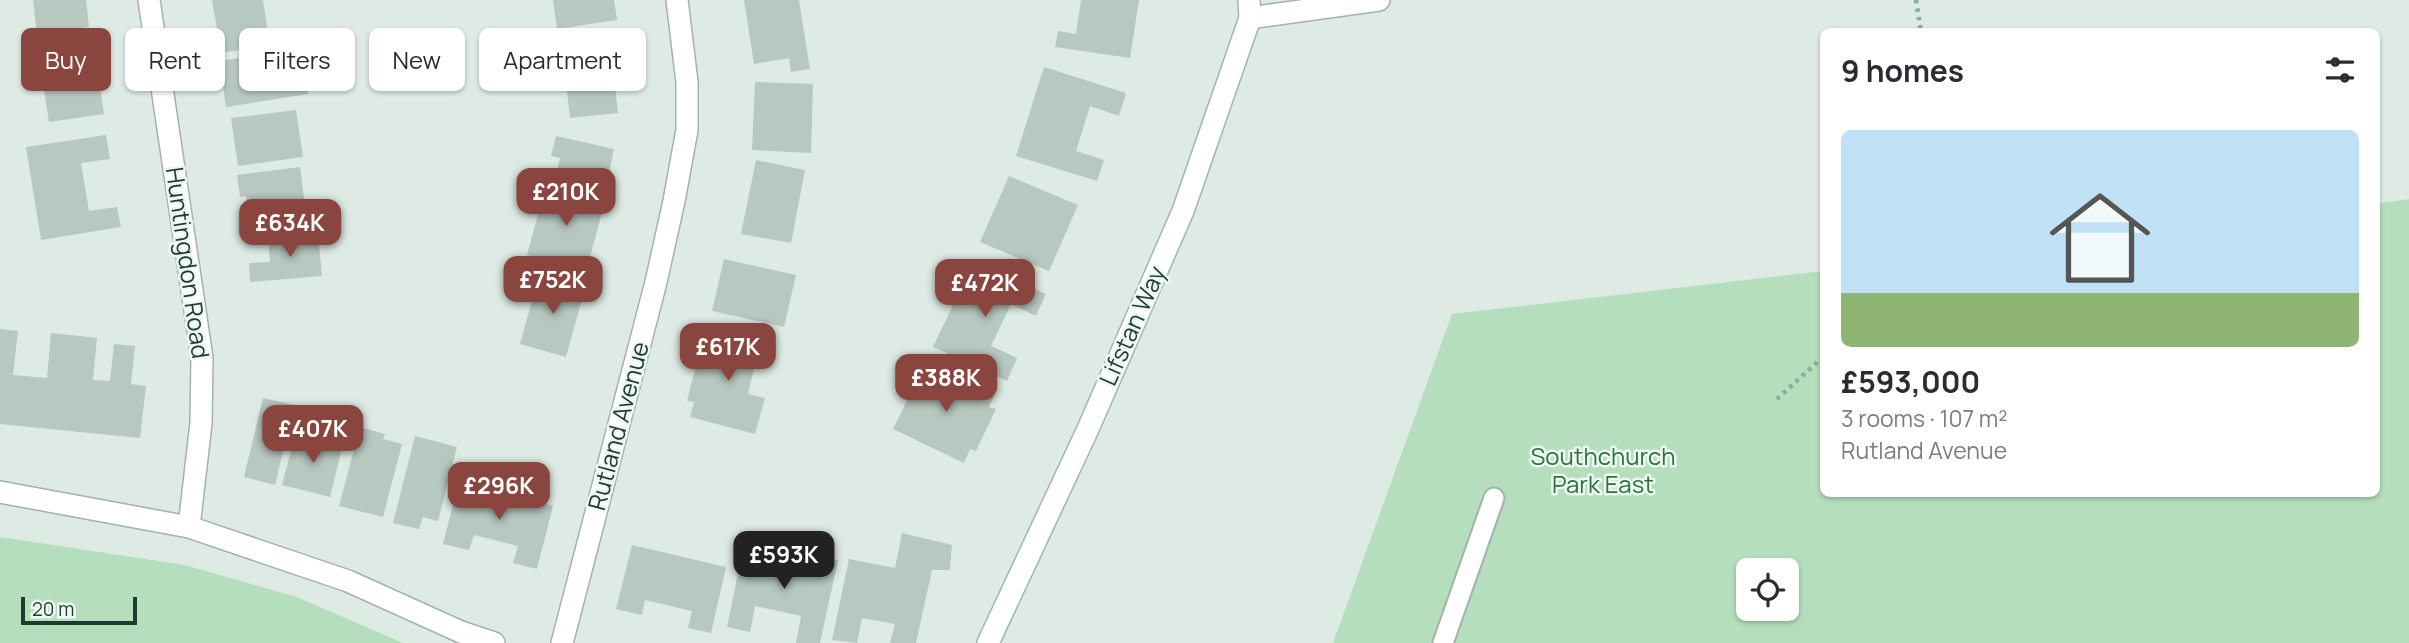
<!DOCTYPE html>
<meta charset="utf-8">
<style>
body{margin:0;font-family:Manrope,sans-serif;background:#f7f7f7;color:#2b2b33;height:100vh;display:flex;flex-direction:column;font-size:26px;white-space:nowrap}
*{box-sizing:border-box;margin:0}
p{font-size:23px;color:#7c7c81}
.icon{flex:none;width:38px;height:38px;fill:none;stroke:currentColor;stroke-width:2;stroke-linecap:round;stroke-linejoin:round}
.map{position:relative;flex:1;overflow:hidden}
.details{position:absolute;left:1820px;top:28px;width:560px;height:469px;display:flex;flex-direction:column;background:#fff;border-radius:10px;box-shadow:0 2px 5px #0004}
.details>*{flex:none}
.top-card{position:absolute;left:21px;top:28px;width:665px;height:63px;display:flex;gap:14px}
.fabs{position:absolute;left:1736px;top:558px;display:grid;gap:14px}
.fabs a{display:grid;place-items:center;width:63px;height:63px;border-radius:10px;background:#fff;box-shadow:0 2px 5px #0004;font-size:35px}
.scale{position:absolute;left:21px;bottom:18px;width:116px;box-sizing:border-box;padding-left:7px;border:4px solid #1e3b31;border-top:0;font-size:19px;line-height:24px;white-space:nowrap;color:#1e3b31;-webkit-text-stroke:5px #eef7f2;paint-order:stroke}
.price{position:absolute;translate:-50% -60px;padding:0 16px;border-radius:14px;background:#89453e;color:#fff;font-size:23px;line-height:46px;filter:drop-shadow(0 2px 4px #0008)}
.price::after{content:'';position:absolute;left:50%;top:42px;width:21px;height:16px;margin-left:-10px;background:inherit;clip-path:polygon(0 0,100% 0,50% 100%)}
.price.on{background:#222;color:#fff}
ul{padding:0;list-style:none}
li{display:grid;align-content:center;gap:14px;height:371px;padding:0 21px}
li span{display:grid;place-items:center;height:217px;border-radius:10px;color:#555}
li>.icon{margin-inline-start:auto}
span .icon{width:126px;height:126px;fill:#fffc;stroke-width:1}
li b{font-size:30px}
h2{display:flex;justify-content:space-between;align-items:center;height:84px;padding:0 21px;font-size:30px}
.chip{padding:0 24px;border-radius:10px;background:#fff;box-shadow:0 2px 5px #0004;font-size:24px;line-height:63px}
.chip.on{background:#89453e;color:#fff}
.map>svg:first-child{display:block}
.green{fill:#b5debc;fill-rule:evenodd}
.building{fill:#b6c8bf}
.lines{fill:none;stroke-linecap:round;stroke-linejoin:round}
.lane-casing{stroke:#a1b3ab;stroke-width:23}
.street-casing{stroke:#a1b3ab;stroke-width:24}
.secondary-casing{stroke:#9cb7ab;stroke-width:24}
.path{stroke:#7cb19b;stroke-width:4.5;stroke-dasharray:3.5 5;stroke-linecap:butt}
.lane{stroke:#fff;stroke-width:19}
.street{stroke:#fff;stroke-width:21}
.secondary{stroke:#fff;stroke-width:21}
.labels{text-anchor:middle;stroke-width:5;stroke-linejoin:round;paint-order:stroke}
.street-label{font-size:24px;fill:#1e3b31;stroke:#eef7f2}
.park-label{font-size:24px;fill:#26753d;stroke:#eef7f2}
</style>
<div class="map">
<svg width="2409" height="643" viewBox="0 0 2409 643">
<rect width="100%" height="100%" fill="#deebe4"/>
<g class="green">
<path d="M 2409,199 L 2409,643 L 1333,643 L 1452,314 L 1823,271 L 1824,494 L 2376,494 L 2377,204 ZM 1748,570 L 1787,570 L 1787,609 L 1748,609 Z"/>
<polygon points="0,537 185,565 297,597 403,643 0,643"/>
</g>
<g class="building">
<polygon points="33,0 86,0 89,27 37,34"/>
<polygon points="212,0 263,0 270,45 221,53"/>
<polygon points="553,0 614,0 617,20 557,29"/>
<polygon points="744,0 799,0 810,69 791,72 789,58 754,64"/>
<polygon points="1081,0 1139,0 1130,58 1055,47 1058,31 1076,34"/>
<polygon points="92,37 104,114 49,122 37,46"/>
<polygon points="610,42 618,113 570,118 562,47"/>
<polygon points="301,49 308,94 226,107 219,61"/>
<polygon points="1044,67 1126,93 1119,116 1090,106 1076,151 1104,160 1097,181 1016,156"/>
<polygon points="755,82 813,84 811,153 752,150"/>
<polygon points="296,110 303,157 238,166 231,118"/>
<polygon points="106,135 110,159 81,163 89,211 117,207 121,227 41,240 26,147"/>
<polygon points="556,136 614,149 606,187 556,176 560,158 551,156"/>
<polygon points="756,160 805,170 791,243 741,234"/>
<polygon points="300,167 306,214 243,222 240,205 247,205 246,196 240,197 237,175"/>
<polygon points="1009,176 1078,205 1049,271 980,242"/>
<polygon points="546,185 605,201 586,272 527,255"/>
<polygon points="318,233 322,276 250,282 249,263 270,262 268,238"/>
<polygon points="724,259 796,275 784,327 712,311"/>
<polygon points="974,261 1046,294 1036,316 1011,304 991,346 1017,358 1007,381 933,347"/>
<polygon points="539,276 585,288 566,357 520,344"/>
<polygon points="0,329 18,331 13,375 47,378 51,333 97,338 93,380 110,381 114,344 135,346 131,384 146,386 140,438 0,424"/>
<polygon points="704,333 774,350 770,368 755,364 748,394 765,398 755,434 690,417 694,402 687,401"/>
<polygon points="925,364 994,396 989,407 996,409 976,451 970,449 964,463 893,429"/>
<polygon points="263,398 294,405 275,485 244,477"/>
<polygon points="360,427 385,434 383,439 402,444 383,517 339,506"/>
<polygon points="296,432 343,444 330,497 282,485"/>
<polygon points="415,436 457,447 438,521 423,517 419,529 393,523"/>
<polygon points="459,482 553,506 537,569 513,563 518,546 474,535 469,550 443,544"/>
<polygon points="902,533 952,545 950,570 932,570 916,643 890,643 895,624 862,618 857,643 832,640 849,559 895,568"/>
<polygon points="632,545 726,567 711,633 688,628 692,611 645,600 642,615 616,609"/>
<polygon points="743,549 811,563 813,555 838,560 820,643 796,643 801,616 755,606 750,632 727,627"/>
</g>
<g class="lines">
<defs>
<polyline id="lane" points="1443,643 1494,498"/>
<g id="street">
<polyline points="149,0 202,358 201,423 189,527"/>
<polyline points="1250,18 1379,0"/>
<polyline points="0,492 189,527 348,581 461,632 494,643"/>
<polyline points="562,643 656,282 674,201 687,130 687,82 677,0"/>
</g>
<polyline id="secondary" points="988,643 1088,429 1183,211 1250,18 1249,0"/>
</defs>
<use href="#lane" class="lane-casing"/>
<use href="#street" class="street-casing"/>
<use href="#secondary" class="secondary-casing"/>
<g class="path">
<polyline points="1916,0 1921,32"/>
<polyline points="1777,399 1824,356"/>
</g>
<use href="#lane" class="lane"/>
<use href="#street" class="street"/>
<use href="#secondary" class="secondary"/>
</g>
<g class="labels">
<g class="street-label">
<text transform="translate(187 263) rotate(82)" y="8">Huntingdon Road</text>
<text transform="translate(1133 326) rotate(-66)" y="8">Lifstan Way</text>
<text transform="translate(619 426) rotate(-75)" y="8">Rutland Avenue</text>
</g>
<g class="park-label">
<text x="1603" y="465">Southchurch<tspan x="1603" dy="28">Park East</tspan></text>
</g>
</g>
</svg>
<div class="fabs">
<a><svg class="icon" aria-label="locate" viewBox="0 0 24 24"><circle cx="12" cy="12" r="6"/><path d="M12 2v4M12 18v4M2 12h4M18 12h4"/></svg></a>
</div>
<div class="scale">20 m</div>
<b class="price" style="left:566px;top:228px">£210K</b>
<b class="price" style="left:290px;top:259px">£634K</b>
<b class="price" style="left:553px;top:316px">£752K</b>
<b class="price" style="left:985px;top:319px">£472K</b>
<b class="price" style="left:728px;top:383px">£617K</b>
<b class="price" style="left:946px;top:414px">£388K</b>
<b class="price" style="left:313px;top:465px">£407K</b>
<b class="price" style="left:499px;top:522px">£296K</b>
<b class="price on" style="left:784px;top:591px">£593K</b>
<div class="top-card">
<a class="chip on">Buy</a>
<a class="chip">Rent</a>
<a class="chip">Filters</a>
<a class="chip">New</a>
<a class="chip">Apartment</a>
</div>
<section class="details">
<h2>9 homes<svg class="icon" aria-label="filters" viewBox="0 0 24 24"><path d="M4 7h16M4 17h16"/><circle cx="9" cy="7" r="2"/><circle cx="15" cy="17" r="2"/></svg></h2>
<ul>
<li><span style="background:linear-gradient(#bfe0f5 75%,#8fb573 0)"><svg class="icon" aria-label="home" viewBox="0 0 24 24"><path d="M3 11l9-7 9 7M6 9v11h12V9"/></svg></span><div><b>£593,000</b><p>3 rooms · 107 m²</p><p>Rutland Avenue</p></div></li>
</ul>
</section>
</div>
